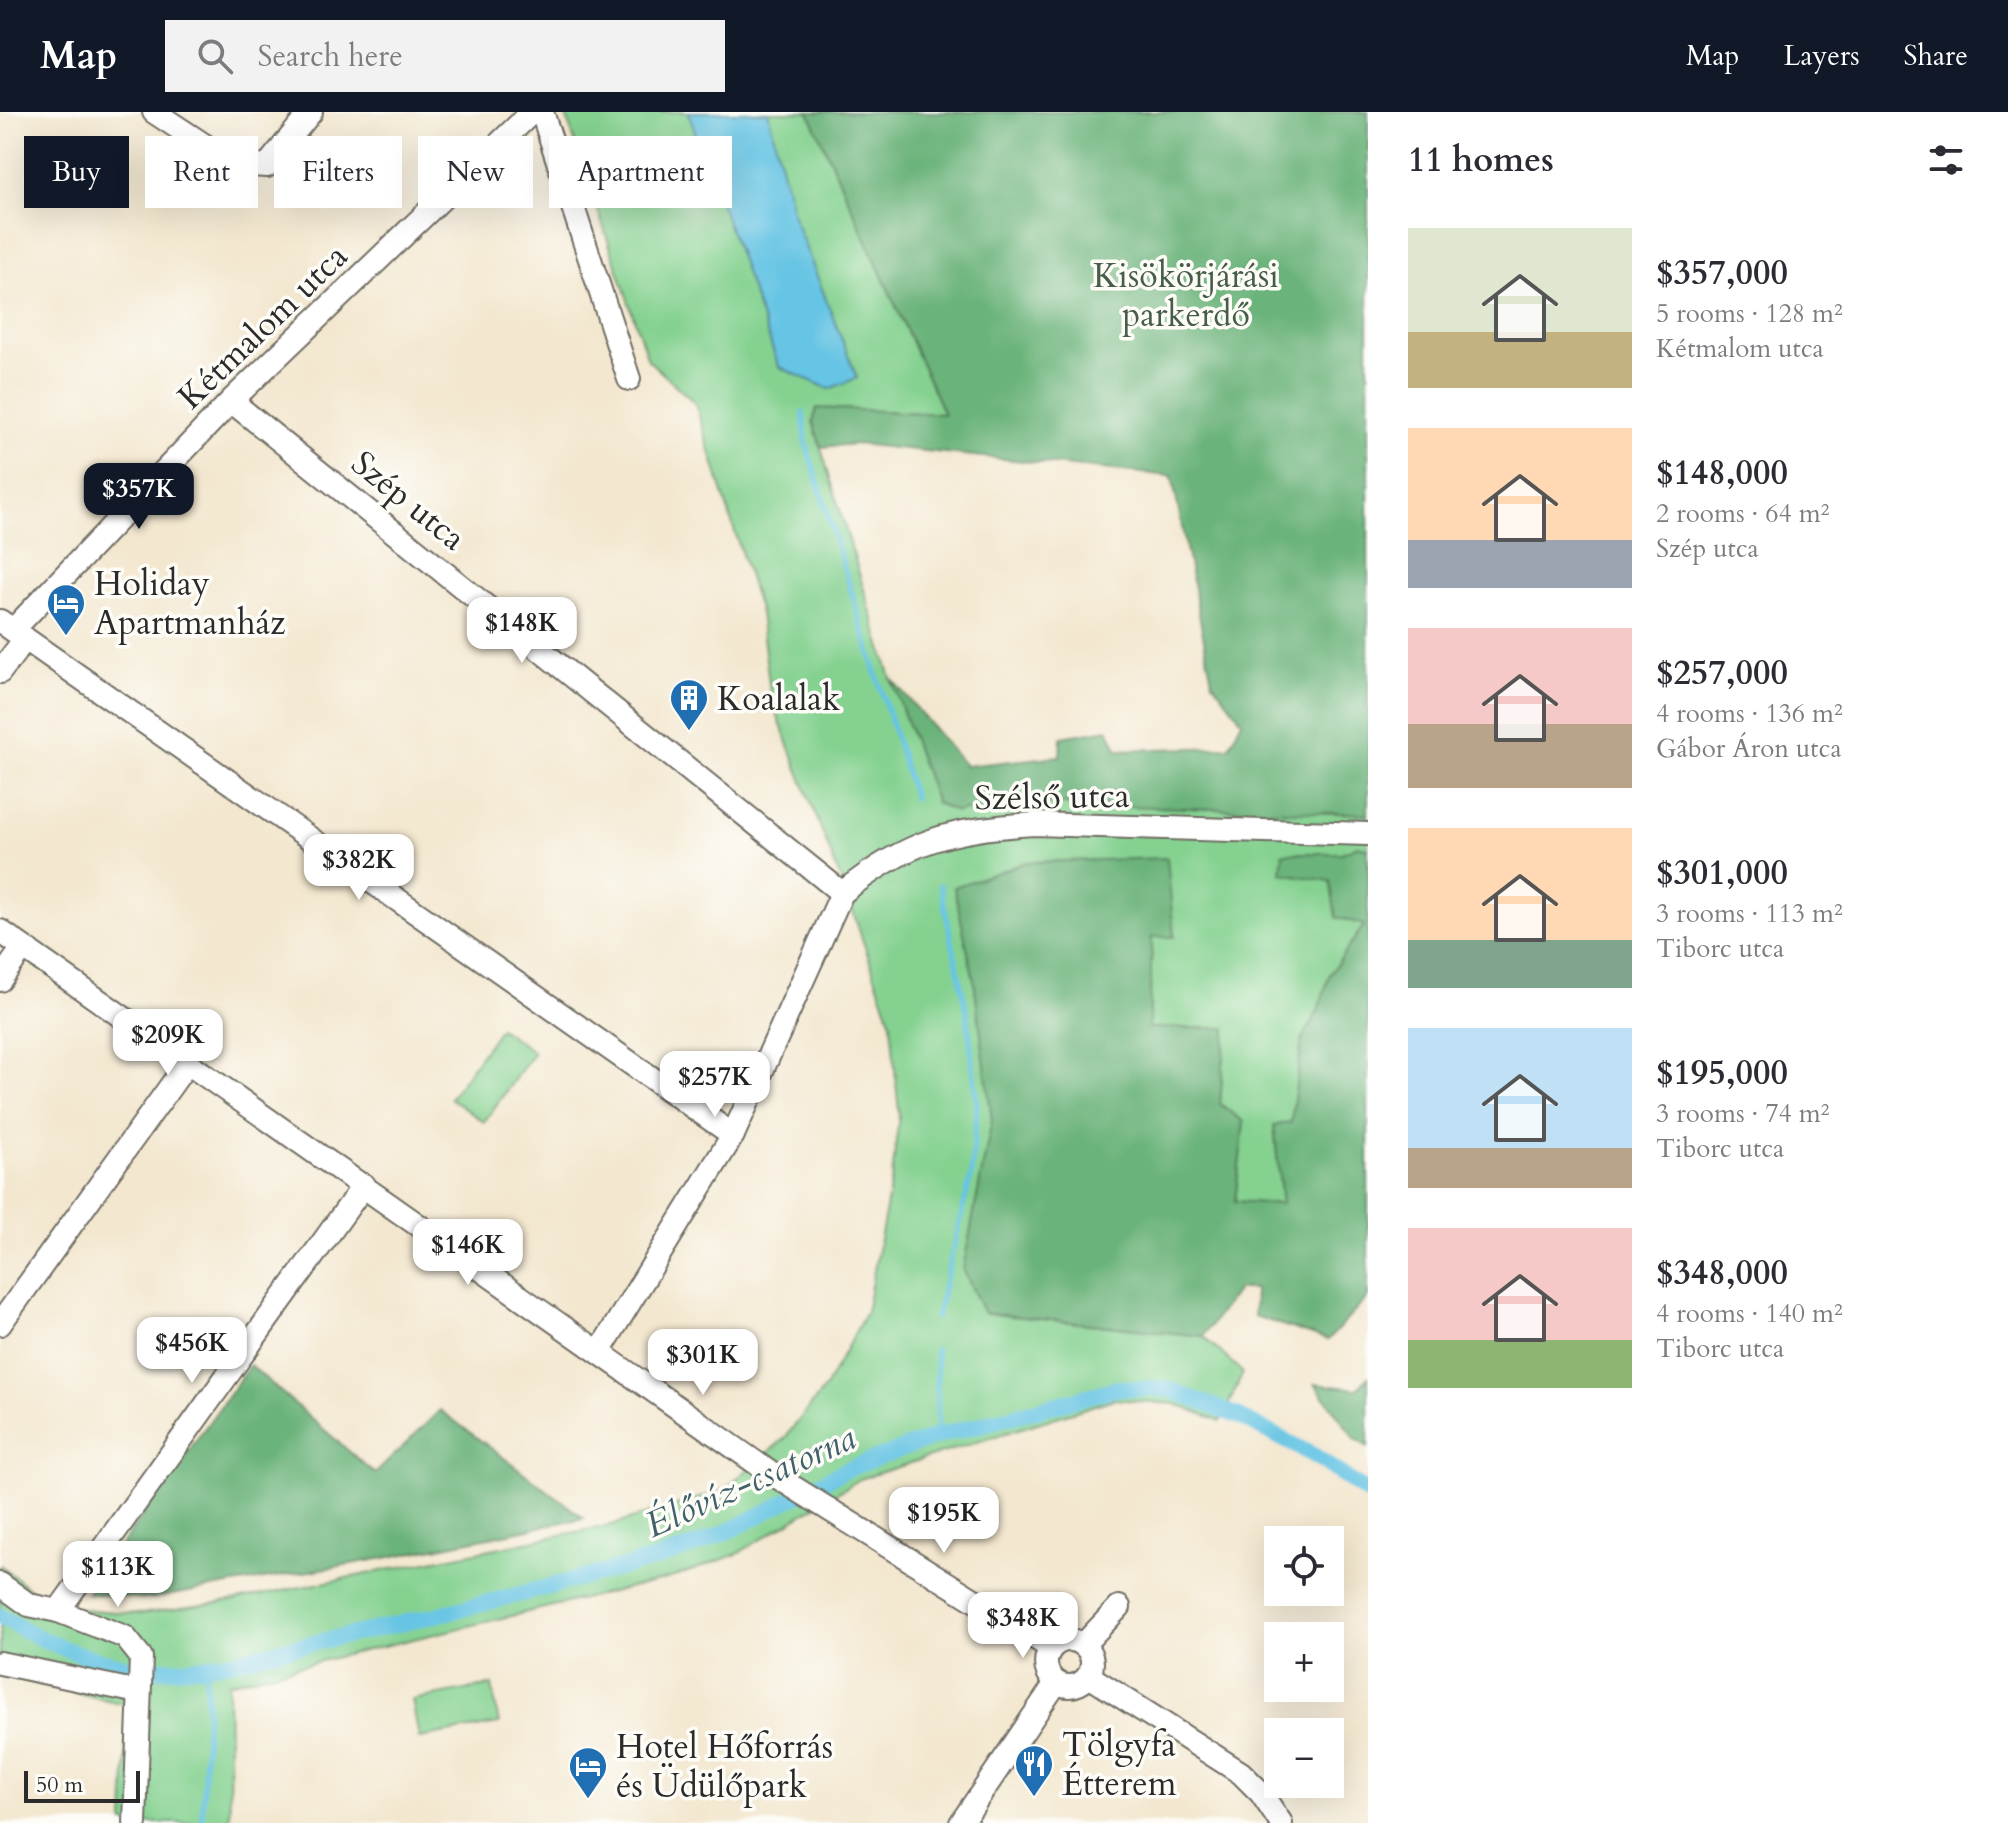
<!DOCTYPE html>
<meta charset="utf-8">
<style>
body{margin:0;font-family:Cardo,serif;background:#f2f2f3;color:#2b2b33;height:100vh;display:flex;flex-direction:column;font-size:30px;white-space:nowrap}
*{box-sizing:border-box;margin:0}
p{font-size:26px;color:#7c7c81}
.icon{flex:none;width:44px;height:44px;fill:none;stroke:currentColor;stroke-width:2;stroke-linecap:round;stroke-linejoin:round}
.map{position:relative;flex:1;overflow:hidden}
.drawer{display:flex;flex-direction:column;background:#fff;width:640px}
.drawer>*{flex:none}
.banner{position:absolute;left:24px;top:24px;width:760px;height:72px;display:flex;gap:16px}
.fabs{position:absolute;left:1264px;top:1414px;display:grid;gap:16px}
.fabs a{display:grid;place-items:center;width:80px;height:80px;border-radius:0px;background:#fff;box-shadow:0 8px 32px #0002;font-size:40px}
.scale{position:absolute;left:24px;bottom:20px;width:116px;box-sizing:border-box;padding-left:8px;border:4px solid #2b2b2b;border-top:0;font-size:22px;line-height:28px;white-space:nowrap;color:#2b2b2b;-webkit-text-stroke:6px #fdfcf7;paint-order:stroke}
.price{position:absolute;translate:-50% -68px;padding:0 18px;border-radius:16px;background:#fff;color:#222;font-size:26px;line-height:52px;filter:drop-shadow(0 2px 4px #0008)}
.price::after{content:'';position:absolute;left:50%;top:48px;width:24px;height:18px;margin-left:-12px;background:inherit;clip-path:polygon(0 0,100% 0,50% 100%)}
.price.active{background:#111827;color:#fff}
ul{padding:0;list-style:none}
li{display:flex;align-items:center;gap:24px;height:200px;padding:0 40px}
li span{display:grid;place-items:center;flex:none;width:224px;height:160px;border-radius:0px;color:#555}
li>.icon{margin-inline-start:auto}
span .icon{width:96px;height:96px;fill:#fffc;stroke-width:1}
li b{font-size:34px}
h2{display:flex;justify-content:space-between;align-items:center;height:96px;padding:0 40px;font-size:34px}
.tag{padding:0 28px;border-radius:0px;background:#fff;box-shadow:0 8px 32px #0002;font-size:28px;line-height:72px}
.tag.active{background:#111827;color:#fff}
header{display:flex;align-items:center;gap:48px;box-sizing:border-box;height:112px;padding:0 40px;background:#111827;color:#fff}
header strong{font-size:38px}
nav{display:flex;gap:44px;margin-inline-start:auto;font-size:28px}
.search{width:560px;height:72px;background:#f2f2f3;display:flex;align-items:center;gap:20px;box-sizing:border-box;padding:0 28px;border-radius:0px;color:#7c7c81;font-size:30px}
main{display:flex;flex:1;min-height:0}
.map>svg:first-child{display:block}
.green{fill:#84d190;stroke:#587e5e;stroke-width:2}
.forest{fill:#6bb37a;stroke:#4b6f52;stroke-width:2}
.water{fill:#66c4e4;stroke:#487888;stroke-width:2}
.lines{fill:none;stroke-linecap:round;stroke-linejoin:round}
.stream{stroke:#66c4e4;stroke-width:5}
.canal{stroke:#66c4e4;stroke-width:16}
.minor-casing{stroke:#716d64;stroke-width:26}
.minor{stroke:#fff;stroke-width:22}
.labels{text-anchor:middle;stroke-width:7;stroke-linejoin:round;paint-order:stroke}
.park-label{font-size:34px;fill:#465d49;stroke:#fdfcf7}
.street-label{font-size:34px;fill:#2b2b2b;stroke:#fdfcf7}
.poi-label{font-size:34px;fill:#2b2b2b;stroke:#fdfcf7;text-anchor:start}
.water-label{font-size:36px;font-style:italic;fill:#40616c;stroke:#fdfcf7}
</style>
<header>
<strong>Map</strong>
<div class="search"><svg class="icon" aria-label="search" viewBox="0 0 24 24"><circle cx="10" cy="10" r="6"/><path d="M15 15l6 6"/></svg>Search here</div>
<nav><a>Map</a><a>Layers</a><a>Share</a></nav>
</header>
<main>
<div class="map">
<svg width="1368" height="1711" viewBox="0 0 1368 1711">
<rect width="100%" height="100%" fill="#fdfcf7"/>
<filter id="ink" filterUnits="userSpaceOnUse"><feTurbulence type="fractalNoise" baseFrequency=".0125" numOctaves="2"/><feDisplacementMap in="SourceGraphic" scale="16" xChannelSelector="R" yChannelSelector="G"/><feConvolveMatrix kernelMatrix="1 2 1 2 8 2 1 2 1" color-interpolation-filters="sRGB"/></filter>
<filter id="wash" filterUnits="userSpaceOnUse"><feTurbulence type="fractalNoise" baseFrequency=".006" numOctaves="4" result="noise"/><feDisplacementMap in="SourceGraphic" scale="32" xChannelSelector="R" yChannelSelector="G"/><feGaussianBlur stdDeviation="1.8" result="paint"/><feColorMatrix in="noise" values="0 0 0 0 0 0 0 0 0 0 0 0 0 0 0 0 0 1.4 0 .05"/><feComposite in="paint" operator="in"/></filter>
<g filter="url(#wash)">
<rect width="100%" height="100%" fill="#f3e7cf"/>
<g class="green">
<polygon points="565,0 809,0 944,302 817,296 813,310 891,566 936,691 956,700 1005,690 1368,702 1368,737 1358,734 1342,741 1283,741 1331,769 1365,813 1330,862 1318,899 1302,928 1291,1012 1274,1014 1282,1092 1235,1090 1244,1010 1220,992 1226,916 1149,917 1152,825 1173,825 954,775 974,868 992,1008 963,1157 984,1201 1203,1224 1243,1261 1221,1309 1175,1292 1114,1287 860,1367 735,1443 671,1466 228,1571 230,1711 124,1711 128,1593 0,1563 0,1453 43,1488 80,1497 140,1502 237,1488 616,1412 722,1379 784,1327 825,1276 866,1200 892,1065 899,1003 891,911 853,800 771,587 760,501 695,291 648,248"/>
<polygon points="500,916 534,940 484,1010 450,986"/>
<polygon points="492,1573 499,1612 419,1626 412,1588"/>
</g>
<g class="forest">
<polygon points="809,0 1368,0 1368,702 1005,690 956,700 936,691 891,566 965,654 1060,644 1061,625 1108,617 1118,638 1229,635 1242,609 1212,569 1172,364 856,332 821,335 813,310 817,296 944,302"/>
<polygon points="1358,734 1368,737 1368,1185 1328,1228 1254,1204 1255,1177 1238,1177 1203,1224 984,1201 963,1157 992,1008 974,868 954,775 1027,750 1167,746 1174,825 1152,825 1149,916 1226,916 1220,992 1244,1010 1235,1089 1282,1092 1274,1013 1291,1011 1302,928 1318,899 1330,862 1364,813 1336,805 1330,769 1281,761 1283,741 1342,741"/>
<polygon points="250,1253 375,1362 440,1298 584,1406 385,1446 148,1487 87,1481"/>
<polygon points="1368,1265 1368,1335 1355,1327 1315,1272 1358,1277"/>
</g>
<polygon class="water" points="688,0 768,0 794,106 857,266 829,277 779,255"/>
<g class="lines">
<g class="stream">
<polyline points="803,300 806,331 914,686"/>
<polyline points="936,1206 971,1064 977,992 967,900 940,773"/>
<polyline points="936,1238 938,1324"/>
<polyline points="202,1711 207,1592 205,1553"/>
</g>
<path class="canal" d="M 0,1504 C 50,1535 111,1559 171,1557 C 215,1556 260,1542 303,1533 C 422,1509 539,1477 656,1447 L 697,1433 L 739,1414 L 845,1358 L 938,1324 L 1118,1276 L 1168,1277 L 1238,1304 L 1315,1344 L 1368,1381"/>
</g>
</g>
<g filter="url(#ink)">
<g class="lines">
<defs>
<g id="minor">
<polyline points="154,0 233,52 267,54 311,0"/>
<polyline points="542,0 629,267"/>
<polyline points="231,289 842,781"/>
<polyline points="0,509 733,1023"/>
<polyline points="13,518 231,289 532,0"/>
<polyline points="0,560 25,527"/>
<polyline points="0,819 769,1360 1051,1536"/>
<polyline points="0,868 23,836"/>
<polyline points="0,1212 188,950"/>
<path d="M 599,1240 L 733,1023 L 842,781 C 908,728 952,717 1034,712 L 1368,722"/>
<polyline points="0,1472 29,1493 58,1499 125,1525 141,1545 135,1711"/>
<polyline points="58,1499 364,1073"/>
<circle cx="1069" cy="1551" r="23"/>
<polyline points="1084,1532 1119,1495"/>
<polyline points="0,1551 138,1580"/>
<polyline points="1089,1564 1241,1661 1261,1681 1281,1711"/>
<polyline points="961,1711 1056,1571"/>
</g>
</defs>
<use href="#minor" class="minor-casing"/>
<use href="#minor" class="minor"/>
</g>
</g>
<defs>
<symbol id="hotel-pin" viewBox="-11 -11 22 30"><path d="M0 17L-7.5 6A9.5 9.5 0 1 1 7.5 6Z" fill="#1f6fb2" stroke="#fdfcf7"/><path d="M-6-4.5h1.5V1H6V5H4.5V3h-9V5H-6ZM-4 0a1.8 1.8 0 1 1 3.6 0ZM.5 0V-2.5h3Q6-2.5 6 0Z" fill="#fff"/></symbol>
<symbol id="building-pin" viewBox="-11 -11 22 30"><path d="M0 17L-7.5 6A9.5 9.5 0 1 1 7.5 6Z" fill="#1f6fb2" stroke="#fdfcf7"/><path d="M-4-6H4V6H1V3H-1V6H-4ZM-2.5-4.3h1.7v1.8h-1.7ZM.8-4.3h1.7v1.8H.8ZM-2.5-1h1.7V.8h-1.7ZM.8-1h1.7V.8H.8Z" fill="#fff"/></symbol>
<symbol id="restaurant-pin" viewBox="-11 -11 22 30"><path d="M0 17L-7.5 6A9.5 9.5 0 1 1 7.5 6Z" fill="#1f6fb2" stroke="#fdfcf7"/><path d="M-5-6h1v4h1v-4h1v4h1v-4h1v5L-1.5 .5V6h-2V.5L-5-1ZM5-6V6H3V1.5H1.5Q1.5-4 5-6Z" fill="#fff"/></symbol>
</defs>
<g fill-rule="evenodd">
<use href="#hotel-pin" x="44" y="469" width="44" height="60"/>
<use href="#building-pin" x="667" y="564" width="44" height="60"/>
<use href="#restaurant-pin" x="1012" y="1630" width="44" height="60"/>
<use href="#hotel-pin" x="566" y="1632" width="44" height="60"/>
</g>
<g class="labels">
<g class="park-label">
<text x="1186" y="175">Kisökörjárási<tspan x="1186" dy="39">parkerdő</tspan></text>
</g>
<g class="street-label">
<text transform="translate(262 214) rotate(-44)" y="12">Kétmalom utca</text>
<text transform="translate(409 388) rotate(39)" y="12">Szép utca</text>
<text transform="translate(1052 684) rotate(-1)" y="12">Szélső utca</text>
</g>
<g class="poi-label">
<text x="94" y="483">Holiday<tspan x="94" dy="39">Apartmanház</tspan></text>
<text x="717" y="598">Koalalak</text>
<text x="1062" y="1644">Tölgyfa<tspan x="1062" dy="39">Étterem</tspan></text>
<text x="616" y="1646">Hotel Hőforrás<tspan x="616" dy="39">és Üdülőpark</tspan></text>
</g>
<g class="water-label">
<text transform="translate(750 1368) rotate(-24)" y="13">Élővíz-csatorna</text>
</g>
</g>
</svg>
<div class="fabs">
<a><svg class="icon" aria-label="locate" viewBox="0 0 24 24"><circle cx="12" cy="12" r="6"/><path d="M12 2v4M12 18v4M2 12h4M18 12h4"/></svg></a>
<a>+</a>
<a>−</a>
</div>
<div class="scale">50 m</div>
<b class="price active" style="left:139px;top:419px">$357K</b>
<b class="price" style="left:522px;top:553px">$148K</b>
<b class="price" style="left:359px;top:790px">$382K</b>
<b class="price" style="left:168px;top:965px">$209K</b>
<b class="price" style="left:715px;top:1007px">$257K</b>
<b class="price" style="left:468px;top:1175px">$146K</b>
<b class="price" style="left:192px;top:1273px">$456K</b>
<b class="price" style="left:703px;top:1285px">$301K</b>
<b class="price" style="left:944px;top:1443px">$195K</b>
<b class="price" style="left:118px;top:1497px">$113K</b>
<b class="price" style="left:1023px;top:1548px">$348K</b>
<div class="banner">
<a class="tag active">Buy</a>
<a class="tag">Rent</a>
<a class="tag">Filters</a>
<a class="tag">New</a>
<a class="tag">Apartment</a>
</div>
</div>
<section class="drawer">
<h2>11 homes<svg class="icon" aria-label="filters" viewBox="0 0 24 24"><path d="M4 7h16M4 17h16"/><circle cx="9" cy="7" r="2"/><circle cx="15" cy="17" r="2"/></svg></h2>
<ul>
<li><span style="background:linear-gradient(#dfe7d0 65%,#c2b280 0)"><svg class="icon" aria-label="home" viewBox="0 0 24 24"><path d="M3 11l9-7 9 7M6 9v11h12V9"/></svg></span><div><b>$357,000</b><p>5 rooms · 128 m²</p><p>Kétmalom utca</p></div></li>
<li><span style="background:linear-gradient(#ffd9b3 70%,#9aa5b1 0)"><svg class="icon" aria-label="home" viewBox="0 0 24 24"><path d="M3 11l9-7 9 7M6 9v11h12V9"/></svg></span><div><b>$148,000</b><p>2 rooms · 64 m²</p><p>Szép utca</p></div></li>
<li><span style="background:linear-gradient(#f6c9c9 60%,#b9a48a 0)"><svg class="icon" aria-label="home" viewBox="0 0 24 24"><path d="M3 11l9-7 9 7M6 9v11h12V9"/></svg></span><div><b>$257,000</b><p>4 rooms · 136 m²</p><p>Gábor Áron utca</p></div></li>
<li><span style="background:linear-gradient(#ffd9b3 70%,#7fa58c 0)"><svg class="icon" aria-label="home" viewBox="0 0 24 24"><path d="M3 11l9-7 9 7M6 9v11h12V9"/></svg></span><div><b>$301,000</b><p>3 rooms · 113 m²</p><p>Tiborc utca</p></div></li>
<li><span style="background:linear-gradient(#bfe0f5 75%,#b9a48a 0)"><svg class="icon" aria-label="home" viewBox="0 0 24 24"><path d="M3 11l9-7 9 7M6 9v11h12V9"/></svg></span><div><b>$195,000</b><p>3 rooms · 74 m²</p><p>Tiborc utca</p></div></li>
<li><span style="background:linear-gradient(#f6c9c9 70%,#8fb573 0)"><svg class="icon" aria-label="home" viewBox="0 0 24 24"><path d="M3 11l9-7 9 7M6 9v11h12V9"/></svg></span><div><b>$348,000</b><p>4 rooms · 140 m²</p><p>Tiborc utca</p></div></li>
</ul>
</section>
</main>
